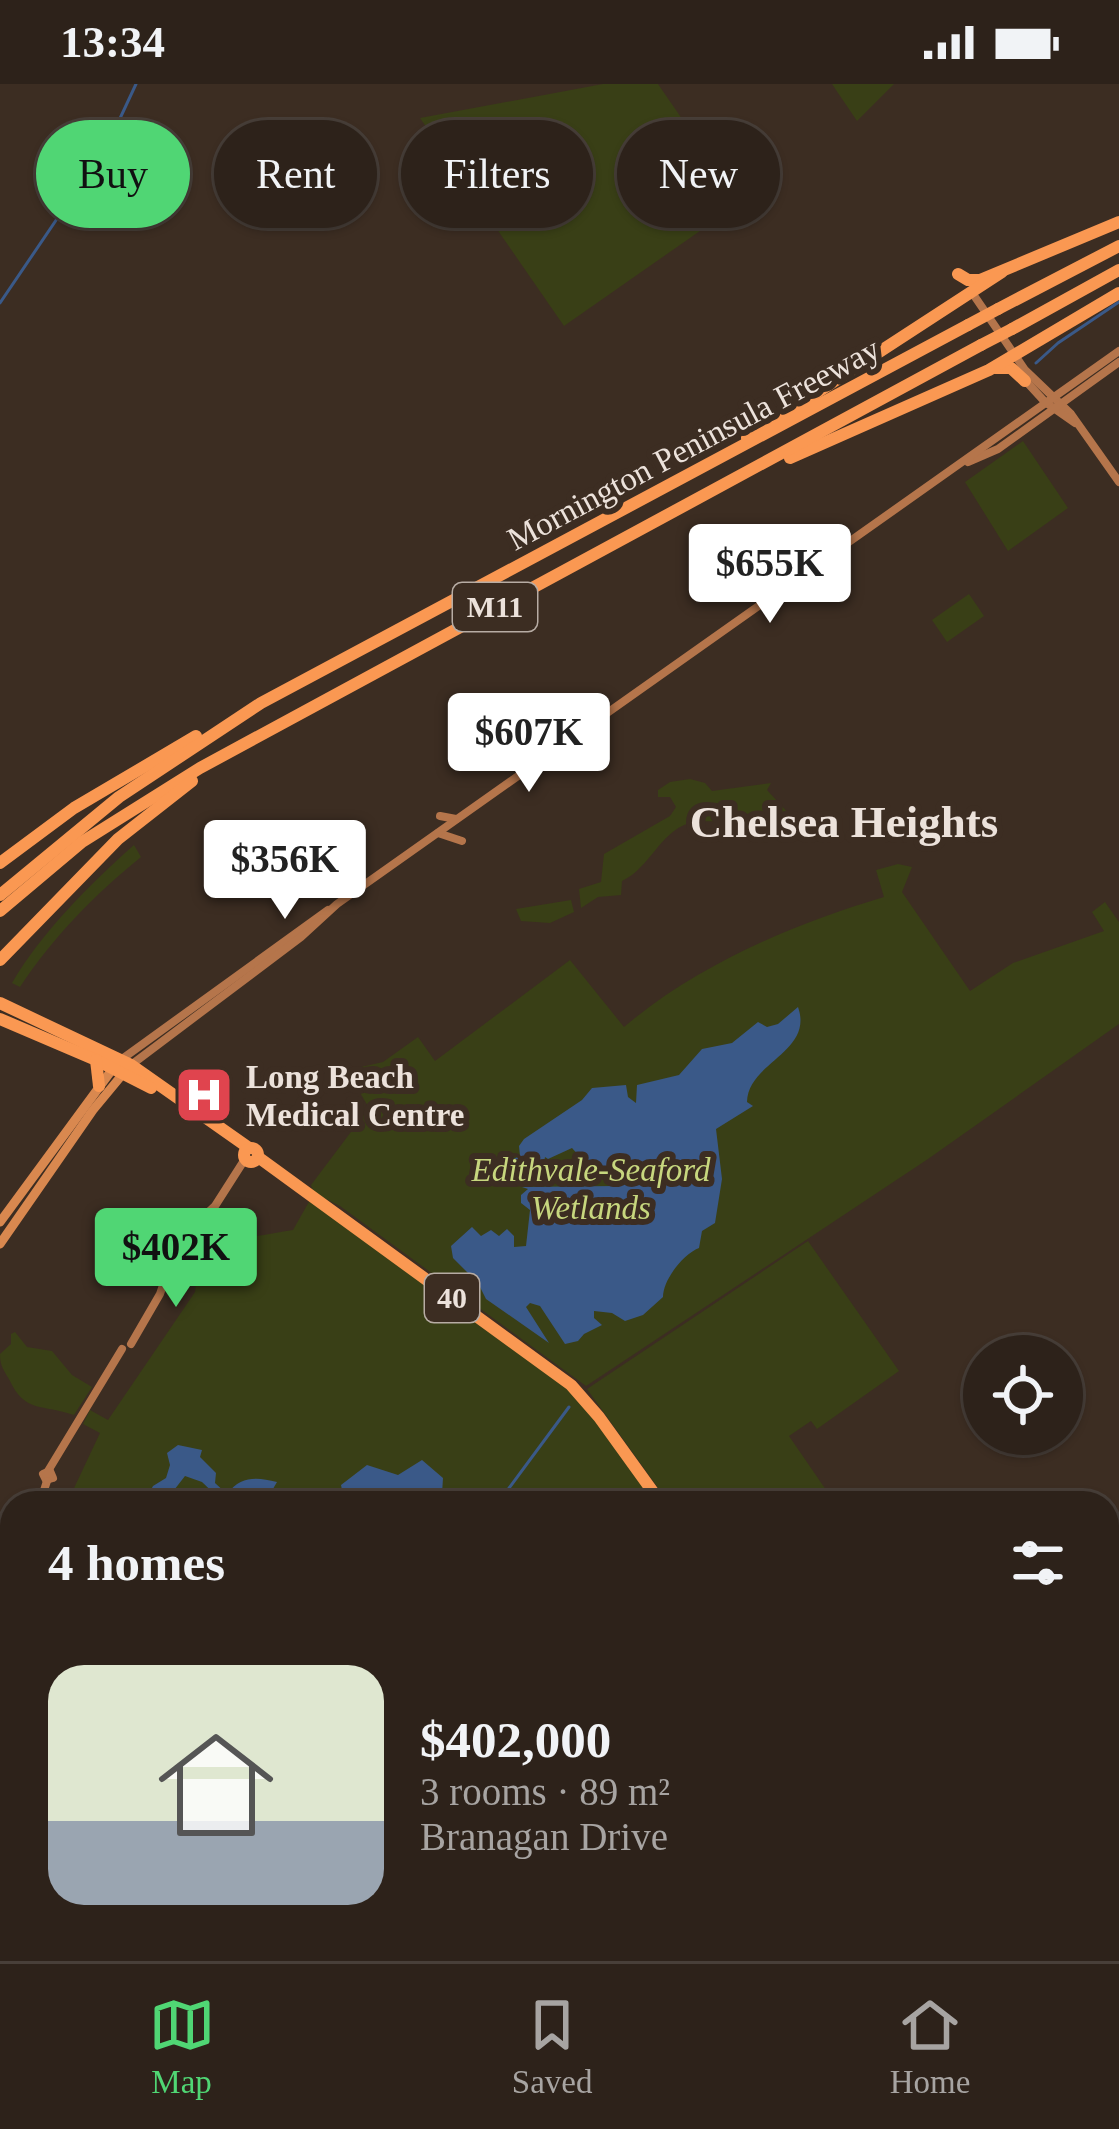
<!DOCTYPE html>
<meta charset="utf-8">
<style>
body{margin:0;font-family:Georgia,serif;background:#392f27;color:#f1f3f6;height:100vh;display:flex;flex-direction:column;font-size:45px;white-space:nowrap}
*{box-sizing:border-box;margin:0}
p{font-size:39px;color:#a7a4a2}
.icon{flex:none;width:66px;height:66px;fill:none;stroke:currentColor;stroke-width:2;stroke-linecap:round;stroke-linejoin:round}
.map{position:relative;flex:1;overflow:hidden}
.panel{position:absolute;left:0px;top:1407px;width:1119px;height:471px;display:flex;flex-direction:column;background:#2d221a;border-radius:36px 36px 0 0;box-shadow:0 3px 9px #0004,0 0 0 3px #483f39}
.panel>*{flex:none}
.top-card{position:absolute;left:36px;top:36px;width:1047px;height:108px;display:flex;gap:24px}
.controls{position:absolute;left:963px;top:1251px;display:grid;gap:24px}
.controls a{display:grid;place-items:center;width:120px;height:120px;border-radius:50%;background:#2d221a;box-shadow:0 3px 9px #0004,0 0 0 3px #483f39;font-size:60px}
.price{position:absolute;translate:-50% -102px;padding:0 27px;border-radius:12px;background:#fff;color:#222;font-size:39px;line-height:78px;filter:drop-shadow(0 3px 6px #0008)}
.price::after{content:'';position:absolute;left:50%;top:72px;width:36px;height:27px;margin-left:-18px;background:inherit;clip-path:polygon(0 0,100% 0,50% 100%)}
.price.selected{background:#50d674;color:#111}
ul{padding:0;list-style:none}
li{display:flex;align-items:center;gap:36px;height:300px;padding:0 48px}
li span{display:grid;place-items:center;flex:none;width:336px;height:240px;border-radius:36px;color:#555}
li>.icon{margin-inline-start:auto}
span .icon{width:144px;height:144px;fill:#fffc;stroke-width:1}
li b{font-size:51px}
h2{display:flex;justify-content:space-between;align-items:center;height:144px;padding:0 48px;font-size:51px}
.chip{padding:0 42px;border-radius:54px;background:#2d221a;box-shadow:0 3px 9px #0004,0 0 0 3px #483f39;font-size:42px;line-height:108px}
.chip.selected{background:#50d674;color:#111}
.status{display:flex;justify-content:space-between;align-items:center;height:84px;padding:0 60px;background:#2d221a;direction:ltr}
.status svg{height:33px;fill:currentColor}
.menu{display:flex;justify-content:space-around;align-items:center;height:168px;border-top:3px solid #483f39;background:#2d221a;font-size:33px;color:#a7a4a2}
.menu a{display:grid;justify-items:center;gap:6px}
.menu .selected{color:#50d674}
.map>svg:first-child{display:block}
.green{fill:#393f16}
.water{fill:#3a5988}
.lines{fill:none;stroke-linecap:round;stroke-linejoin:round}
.stream{stroke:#3a5988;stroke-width:3}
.secondary{stroke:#b5754b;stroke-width:8}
.primary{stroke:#d9884f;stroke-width:9}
.highway{stroke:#fa9852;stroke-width:12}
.highway-bridge{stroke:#fa9852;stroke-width:12}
.labels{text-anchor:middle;stroke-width:12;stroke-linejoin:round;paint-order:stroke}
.shield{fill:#3c2d22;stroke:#b7aca4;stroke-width:3}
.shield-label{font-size:30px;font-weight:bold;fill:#ece2db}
.street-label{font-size:33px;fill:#ece2db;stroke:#3c2d22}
.poi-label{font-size:33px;font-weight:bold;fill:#ece2db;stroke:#3c2d22;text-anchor:start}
.park-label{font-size:33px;font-style:italic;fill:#c7d77e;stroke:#3c2d22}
.district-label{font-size:45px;font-weight:bold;fill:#ece2db;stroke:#3c2d22}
</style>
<div class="status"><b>13:34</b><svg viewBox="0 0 49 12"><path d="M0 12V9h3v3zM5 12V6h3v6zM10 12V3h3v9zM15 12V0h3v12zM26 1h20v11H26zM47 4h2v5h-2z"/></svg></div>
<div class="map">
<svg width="1119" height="1877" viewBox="0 0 1119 1877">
<rect width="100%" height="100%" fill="#3c2d22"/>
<g class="green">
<polygon points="603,0 658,0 740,119 564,242 420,34"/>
<polygon points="832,0 894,0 857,37"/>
<polygon points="1023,357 1068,424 1008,467 965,398"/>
<polygon points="969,510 984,532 947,558 932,536"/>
<path d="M 690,695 L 705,699 L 712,707 L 771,699 L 767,706 L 791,732 L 789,735 L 753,735 L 735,745 L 729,738 C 718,738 700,736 689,739 C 659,749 650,784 622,797 L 621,811 L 598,813 L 581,824 L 579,805 L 601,798 L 604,770 L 670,732 L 676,723 L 670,713 L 658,713 L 658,706 L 670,698 Z"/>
<path d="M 134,761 L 141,773 C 94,811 54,852 20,903 L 12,899 C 42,848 89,801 134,761 Z"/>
<path d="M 898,780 L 912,783 L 902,808 L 970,907 L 1013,879 L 1104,847 L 1092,828 L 1105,818 L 1119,838 L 1119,940 L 928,1075 L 586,1302 L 340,1122 L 314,1109 L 311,1101 L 369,1024 L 359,1007 L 361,983 L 383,978 L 418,953 L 435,977 L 570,876 L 624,943 C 697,881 793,840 884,813 L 876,786 Z"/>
<polygon points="571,816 574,828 550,839 521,837 516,825"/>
<path d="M 310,1116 L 564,1301 L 594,1331 L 655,1419 L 67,1419 L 100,1349 L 83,1340 L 90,1326 L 108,1336 L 195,1208 L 198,1182 L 176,1179 L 183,1168 L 183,1157 L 207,1135 C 227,1164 263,1150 293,1146 Z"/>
<polygon points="808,1157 899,1287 817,1345 811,1337 789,1352 835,1419 669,1419 587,1305"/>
<path d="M 15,1248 L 27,1263 L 52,1267 L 72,1291 L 92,1303 L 74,1331 C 42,1320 25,1329 10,1297 C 4,1286 0,1283 0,1270 L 11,1260 L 11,1250 Z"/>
<polygon points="53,1866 174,1866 166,1877 44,1877"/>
<polygon points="180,1866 544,1866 552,1877 172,1877"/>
</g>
<g class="water">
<path d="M 798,923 C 814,968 748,978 747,1018 L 753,1022 L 716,1045 L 722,1095 L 715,1139 L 702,1147 L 699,1164 C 683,1170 663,1196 663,1213 L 643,1231 L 625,1237 L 612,1229 L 594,1227 L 594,1234 L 602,1241 L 584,1250 L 578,1257 L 565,1260 L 540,1222 L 530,1219 L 526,1223 L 549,1259 L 486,1215 L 478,1199 L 453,1174 L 451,1162 L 472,1143 L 481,1152 L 491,1146 L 499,1152 L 507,1145 L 514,1152 L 514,1163 L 526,1162 L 530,1126 L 521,1119 L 521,1111 L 528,1105 L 522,1103 L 616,1102 L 615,1097 L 603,1090 L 578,1091 L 575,1084 L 581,1074 L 572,1064 L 548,1075 L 545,1073 L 542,1088 L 515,1082 L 511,1076 L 520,1072 L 519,1062 L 524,1055 L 582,1016 L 592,1004 L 626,1001 L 628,1013 L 636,1019 L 637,1001 L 679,991 L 702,965 L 732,959 L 758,938 L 767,943 L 778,940 Z"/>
<path d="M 178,1361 L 202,1366 L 200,1373 L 216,1389 L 215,1399 L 227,1410 C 241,1392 256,1393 277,1398 L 270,1410 L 271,1419 L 224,1419 L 202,1398 L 185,1392 L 164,1419 L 144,1419 L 153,1402 L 166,1394 L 170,1381 L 167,1369 Z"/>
<polygon points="422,1376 443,1394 442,1410 416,1419 379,1419 388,1411 342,1406 341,1401 367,1381 398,1391"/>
</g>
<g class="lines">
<g class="stream">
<polyline points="0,219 109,58 136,0"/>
<polyline points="1036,279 1058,259 1119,218"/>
<polyline points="498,1419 569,1323"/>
<polyline points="157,1877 165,1866"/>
</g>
<g class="secondary">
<polyline points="973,210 1025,286 1071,330 1119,398"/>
<polyline points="1023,294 1045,318 1075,339"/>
<polyline points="968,378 998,365 1119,278"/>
<polyline points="440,732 456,735"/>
<polyline points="438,749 462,757"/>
<polyline points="122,975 328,826"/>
<polyline points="131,981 301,853 337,820 1119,267"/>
<polyline points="174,1160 215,1122 245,1075"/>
<polygon points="176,1160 178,1166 173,1169 170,1163"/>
<polyline points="131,1260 160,1210 174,1169"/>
<polyline points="48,1387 122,1265"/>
<polygon points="50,1387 53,1394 46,1396 43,1390"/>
<polyline points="40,1419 47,1397"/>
<polyline points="0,1549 12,1558"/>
<polyline points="0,1644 12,1627"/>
</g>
<g class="primary">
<polyline points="0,1138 114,983"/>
<polyline points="0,1160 93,1026 127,985"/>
</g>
<g class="highway">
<polyline points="958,190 968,196 980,196 1119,138"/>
<polyline points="998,225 1119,162"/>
<polyline points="1012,245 1119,186"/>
<polyline points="995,284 1011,284 1025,297"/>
<polyline points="747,354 1002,188"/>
<polyline points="790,374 989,286 1119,209"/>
<polyline points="0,779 74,724 196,652"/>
<polyline points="0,811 119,713 261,619 968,241"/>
<polyline points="0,827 82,758 200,684 981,261"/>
<polyline points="0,876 118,755 192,697"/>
<polyline points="0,919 131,981 249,1064"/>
<polyline points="0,935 96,976 151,1004"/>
<polyline points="96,976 99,1002"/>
<circle cx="251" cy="1071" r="7"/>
<polyline points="258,1073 571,1301 599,1333 661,1419"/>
<polyline points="975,1866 982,1877"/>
</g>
<g class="highway-bridge">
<polyline points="968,241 998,225"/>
<polyline points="981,261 1012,245"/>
</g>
</g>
<defs>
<symbol id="hospital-square" viewBox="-11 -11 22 22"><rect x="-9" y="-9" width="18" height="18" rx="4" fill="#e0444e" stroke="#3c2d22"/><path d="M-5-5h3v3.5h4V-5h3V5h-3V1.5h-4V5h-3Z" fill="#fff"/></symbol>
</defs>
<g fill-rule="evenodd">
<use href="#hospital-square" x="171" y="978" width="66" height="66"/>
</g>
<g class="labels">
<g class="shield">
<rect x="453" y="499" width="84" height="48" rx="9"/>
<rect x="425" y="1190" width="54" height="48" rx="9"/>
</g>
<g class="shield-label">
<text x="495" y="533">M11</text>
<text x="452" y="1224">40</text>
</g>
<g class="street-label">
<text transform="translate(693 359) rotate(-28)" y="12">Mornington Peninsula Freeway</text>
</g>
<g class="poi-label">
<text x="246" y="1004">Long Beach<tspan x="246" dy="38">Medical Centre</tspan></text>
</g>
<g class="park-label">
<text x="591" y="1097">Edithvale-Seaford<tspan x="591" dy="38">Wetlands</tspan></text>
</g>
<g class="district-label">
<text x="844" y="753">Chelsea Heights</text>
</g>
</g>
</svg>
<div class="controls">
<a><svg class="icon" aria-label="locate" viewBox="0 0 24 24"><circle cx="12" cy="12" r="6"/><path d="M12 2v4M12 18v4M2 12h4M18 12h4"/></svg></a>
</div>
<b class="price" style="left:770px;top:542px">$655K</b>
<b class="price" style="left:529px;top:711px">$607K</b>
<b class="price" style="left:285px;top:838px">$356K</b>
<b class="price selected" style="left:176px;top:1226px">$402K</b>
<div class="top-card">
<a class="chip selected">Buy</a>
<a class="chip">Rent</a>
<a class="chip">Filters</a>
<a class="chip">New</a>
</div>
<section class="panel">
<h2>4 homes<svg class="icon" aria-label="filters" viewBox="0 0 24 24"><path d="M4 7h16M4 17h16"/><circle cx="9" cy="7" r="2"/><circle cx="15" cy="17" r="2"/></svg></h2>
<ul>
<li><span style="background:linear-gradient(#dfe7d0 65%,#9aa5b1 0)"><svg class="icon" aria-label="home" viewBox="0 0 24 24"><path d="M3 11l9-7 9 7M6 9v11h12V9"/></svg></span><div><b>$402,000</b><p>3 rooms · 89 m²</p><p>Branagan Drive</p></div></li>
</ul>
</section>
</div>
<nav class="menu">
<a class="selected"><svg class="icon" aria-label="map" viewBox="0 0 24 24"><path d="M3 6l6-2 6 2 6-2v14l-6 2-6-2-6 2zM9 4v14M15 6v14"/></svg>Map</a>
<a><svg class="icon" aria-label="saved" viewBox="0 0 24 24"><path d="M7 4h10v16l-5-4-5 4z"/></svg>Saved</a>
<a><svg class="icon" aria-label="home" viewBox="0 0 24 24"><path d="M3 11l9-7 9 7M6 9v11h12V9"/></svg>Home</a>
</nav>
